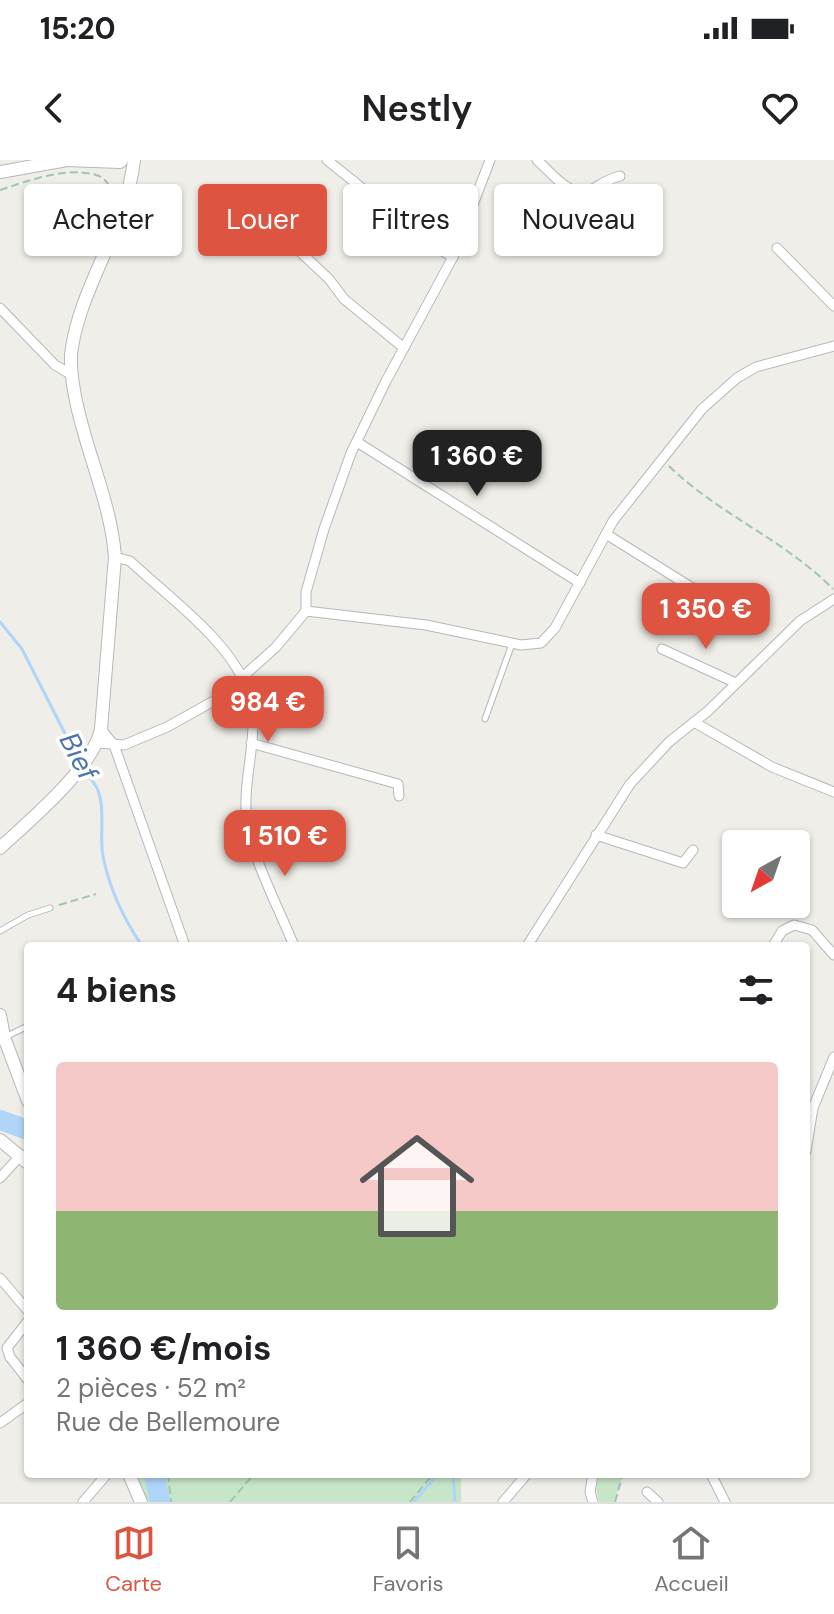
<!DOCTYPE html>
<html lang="fr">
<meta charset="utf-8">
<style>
body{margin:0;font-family:"DM Sans",sans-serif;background:#f6f6f6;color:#202124;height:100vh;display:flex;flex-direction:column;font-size:30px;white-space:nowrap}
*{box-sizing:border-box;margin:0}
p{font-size:26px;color:#757577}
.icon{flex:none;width:44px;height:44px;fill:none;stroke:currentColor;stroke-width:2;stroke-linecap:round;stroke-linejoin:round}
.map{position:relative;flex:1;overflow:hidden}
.sheet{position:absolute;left:24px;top:782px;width:786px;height:536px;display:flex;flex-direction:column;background:#fff;border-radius:8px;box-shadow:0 2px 6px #0004}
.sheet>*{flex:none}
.guide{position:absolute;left:24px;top:24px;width:786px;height:72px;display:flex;gap:16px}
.needle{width:52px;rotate:220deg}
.tools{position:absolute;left:722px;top:670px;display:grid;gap:16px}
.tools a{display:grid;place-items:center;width:88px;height:88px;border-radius:8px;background:#fff;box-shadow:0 2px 6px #0004;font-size:40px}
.price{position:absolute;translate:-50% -68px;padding:0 18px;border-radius:16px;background:#dd5541;color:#fff;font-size:26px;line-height:52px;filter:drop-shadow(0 2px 4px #0008)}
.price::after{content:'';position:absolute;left:50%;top:48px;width:24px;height:18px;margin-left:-12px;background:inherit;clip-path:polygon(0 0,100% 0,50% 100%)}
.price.current{background:#222;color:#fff}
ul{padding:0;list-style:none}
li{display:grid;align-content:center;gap:16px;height:424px;padding:0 32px}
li+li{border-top:2px solid #e0e0e0}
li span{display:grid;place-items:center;height:248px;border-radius:8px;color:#555}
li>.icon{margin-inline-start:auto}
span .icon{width:144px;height:144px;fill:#fffc;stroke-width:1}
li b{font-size:34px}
h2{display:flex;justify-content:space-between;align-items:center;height:96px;padding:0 32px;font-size:34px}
.tag{padding:0 28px;border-radius:8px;background:#fff;box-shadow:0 2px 6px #0004;font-size:28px;line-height:72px}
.tag.current{background:#dd5541;color:#fff}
.status{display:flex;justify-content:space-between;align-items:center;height:56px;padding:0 40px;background:#fff;direction:ltr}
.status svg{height:22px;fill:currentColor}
header{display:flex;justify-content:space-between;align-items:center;height:104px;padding:0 32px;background:#fff;font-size:36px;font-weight:600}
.tabs{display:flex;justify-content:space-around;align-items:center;height:112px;border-top:2px solid #e0e0e0;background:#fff;font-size:22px;color:#757577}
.tabs a{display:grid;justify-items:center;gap:4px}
.tabs .current{color:#dd5541}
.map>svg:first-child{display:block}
.green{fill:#c7e5c8}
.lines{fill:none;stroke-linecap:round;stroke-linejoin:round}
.stream{stroke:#afd5f9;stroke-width:3}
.river{stroke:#afd5f9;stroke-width:20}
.service-casing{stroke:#b5b7bb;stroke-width:7}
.minor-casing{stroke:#b5b7bb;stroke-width:11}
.tertiary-casing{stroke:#b5b7bb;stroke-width:14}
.path{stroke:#a0c6ad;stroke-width:2;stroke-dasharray:8 4;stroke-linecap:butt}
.service{stroke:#fff;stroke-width:5}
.minor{stroke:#fff;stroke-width:9}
.tertiary{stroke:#fff;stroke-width:12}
.labels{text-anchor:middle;stroke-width:7;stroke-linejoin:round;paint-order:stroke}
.water-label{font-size:28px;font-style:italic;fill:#4c75ab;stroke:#fff}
</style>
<div class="status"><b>15:20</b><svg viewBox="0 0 49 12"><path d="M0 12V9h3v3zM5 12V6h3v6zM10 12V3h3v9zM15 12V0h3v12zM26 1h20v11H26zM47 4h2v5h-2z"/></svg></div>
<header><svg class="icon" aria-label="back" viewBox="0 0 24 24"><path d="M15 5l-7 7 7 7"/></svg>Nestly<svg class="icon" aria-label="heart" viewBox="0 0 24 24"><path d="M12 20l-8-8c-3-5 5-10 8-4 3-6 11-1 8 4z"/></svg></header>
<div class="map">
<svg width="834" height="1342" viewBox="0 0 834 1342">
<rect width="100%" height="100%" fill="#f0eee8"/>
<g class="green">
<polygon points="137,1314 461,1314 461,1342 147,1342 139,1327"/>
<polygon points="599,1314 623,1314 614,1342 599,1342 596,1328"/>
</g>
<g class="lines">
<g class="stream">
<polyline points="0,462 22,489 79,601"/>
<path d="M 83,608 C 87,614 93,621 97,628 C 106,648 99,675 103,696 C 109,728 124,759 142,786"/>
<polyline points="175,1314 177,1314"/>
<polyline points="453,1314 455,1342"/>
<polyline points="414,1342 438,1314"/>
</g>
<g class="river">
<polyline points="0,960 28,970"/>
<polyline points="154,1314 160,1342"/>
</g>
<defs>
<g id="service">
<polyline points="485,559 512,484"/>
<polyline points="0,771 28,755 50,748"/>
<polyline points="5,877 28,866"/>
</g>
<g id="minor">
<polyline points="327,0 434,86 453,97"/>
<path d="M 537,0 C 551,12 571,40 591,30 C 602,24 607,19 620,16"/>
<polyline points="262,56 329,119 344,139 404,188"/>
<polyline points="777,88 834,146"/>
<polyline points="0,148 55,205 72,215"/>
<polyline points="357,282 580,423"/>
<polyline points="606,374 718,444"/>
<path d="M 115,397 L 130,401 C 168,437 232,482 248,532 C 262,573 241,618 247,660 C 252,699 279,748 294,786"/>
<polyline points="306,451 426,465 521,485 541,483 555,468 613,361 702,249 737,218 756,207 834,186"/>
<polyline points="662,489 736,523"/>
<polyline points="694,562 772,607 834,632"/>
<polyline points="101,569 114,585 185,786"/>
<polyline points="98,583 124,585 167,567 219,538 276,487 306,451 306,432 324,369 351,293 386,221 453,97 490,0"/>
<polyline points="251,583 398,624 399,636"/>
<polyline points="596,675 683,703 693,690"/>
<polyline points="527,786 630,624 669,582 708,551 800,461 834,439"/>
<polyline points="773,786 782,771 794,765 812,770 834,795"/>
<polyline points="806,991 813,948 834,897"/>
<polyline points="0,1018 21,995"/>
<polyline points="0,1118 28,1151"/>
<polyline points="28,1161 7,1188 10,1197 28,1220"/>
<polyline points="0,1263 28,1243"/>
<polyline points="711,1314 725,1342"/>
<polyline points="647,1332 658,1342"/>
<polyline points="83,1342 107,1314"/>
<polyline points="503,1342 527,1314"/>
<polyline points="593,1342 590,1332 593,1314"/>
</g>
<g id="tertiary">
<polyline points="67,0 120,2 122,0"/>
<polyline points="0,12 67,0"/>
<path d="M 0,688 C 30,660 93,608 101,569 L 115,397 C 111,342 85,290 75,236 C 72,220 69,202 72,187 C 82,124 127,65 134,0"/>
<polyline points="0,855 4,877 28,941"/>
<polyline points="0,980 28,1003"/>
<polyline points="129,1314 141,1342"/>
</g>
</defs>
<use href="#service" class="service-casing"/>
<use href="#minor" class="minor-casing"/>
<use href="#tertiary" class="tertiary-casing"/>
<g class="path">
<path d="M 0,30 C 27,21 68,6 96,15 C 105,17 110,26 113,34"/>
<path d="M 669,306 C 718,354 785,380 833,429"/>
<polyline points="59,745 96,734"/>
<polyline points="168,1314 171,1342"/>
<polyline points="230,1342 254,1314"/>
<polyline points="410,1342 433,1314"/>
<polyline points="615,1342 623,1314"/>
</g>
<use href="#service" class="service"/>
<use href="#minor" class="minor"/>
<use href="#tertiary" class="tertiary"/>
</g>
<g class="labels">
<g class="water-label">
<text transform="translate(79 596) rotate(62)" y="10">Bief</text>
</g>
</g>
</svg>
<div class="tools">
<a><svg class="needle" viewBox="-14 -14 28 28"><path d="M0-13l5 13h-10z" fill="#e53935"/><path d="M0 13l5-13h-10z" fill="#757577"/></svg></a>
</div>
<b class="price current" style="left:477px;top:338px">1 360 €</b>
<b class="price" style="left:706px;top:491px">1 350 €</b>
<b class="price" style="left:268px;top:584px">984 €</b>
<b class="price" style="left:285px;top:718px">1 510 €</b>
<div class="guide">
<a class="tag">Acheter</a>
<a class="tag current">Louer</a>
<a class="tag">Filtres</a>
<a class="tag">Nouveau</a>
</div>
<section class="sheet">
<h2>4 biens<svg class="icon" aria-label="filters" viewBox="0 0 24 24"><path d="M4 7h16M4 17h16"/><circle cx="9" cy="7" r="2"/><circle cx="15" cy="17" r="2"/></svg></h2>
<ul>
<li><span style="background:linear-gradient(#f6c9c9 60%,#8fb573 0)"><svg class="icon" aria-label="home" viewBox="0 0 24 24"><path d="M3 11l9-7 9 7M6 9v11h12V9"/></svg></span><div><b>1 360 €/mois</b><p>2 pièces · 52 m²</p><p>Rue de Bellemoure</p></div></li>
</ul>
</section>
</div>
<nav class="tabs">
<a class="current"><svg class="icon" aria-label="map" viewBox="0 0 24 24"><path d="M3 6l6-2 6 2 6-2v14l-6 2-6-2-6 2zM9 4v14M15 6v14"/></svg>Carte</a>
<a><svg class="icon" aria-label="saved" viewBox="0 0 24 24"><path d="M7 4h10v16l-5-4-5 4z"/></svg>Favoris</a>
<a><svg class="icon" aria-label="home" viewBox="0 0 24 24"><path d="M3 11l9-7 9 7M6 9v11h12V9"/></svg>Accueil</a>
</nav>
